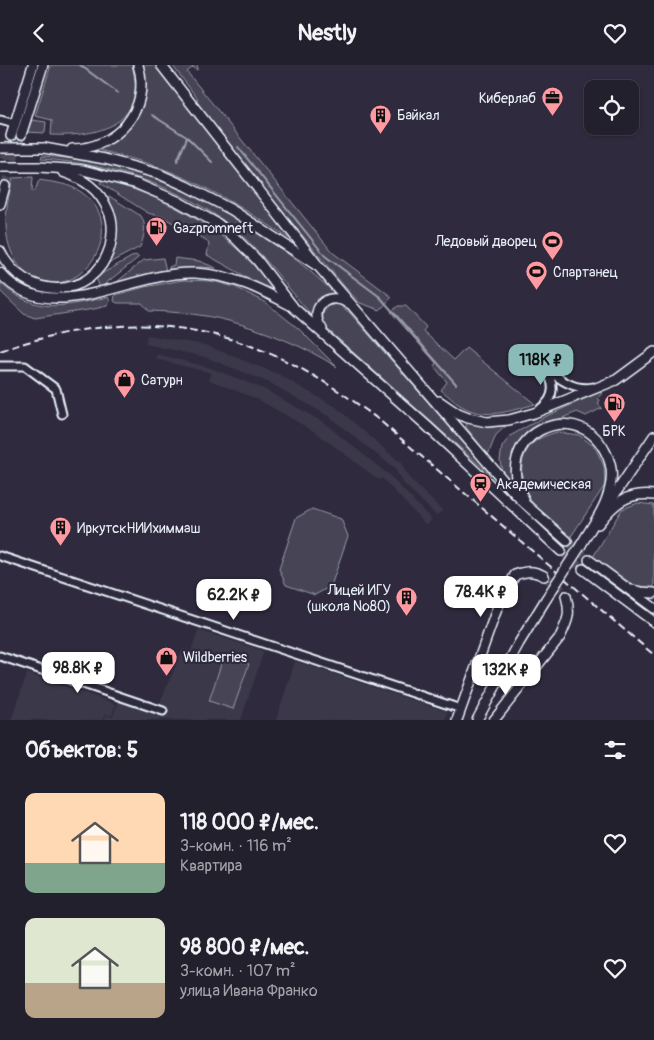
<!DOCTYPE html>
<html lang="ru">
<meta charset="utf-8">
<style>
body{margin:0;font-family:Pangolin,sans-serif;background:#2f2d3a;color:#f1f3f6;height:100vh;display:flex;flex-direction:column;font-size:19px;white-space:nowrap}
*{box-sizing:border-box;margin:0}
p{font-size:16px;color:#a3a3aa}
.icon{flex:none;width:28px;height:28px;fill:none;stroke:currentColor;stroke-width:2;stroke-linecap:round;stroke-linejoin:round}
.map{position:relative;height:655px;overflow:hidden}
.side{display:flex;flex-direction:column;background:#23202e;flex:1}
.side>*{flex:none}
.tools{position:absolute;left:584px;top:15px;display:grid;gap:10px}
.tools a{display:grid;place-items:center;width:55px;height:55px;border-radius:10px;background:#23202e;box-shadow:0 1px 4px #0004,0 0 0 1px #403e4a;font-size:25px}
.price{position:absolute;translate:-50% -42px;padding:0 11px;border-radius:10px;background:#fff;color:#222;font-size:16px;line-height:32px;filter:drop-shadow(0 1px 2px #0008)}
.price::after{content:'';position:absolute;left:50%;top:30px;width:15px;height:11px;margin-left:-8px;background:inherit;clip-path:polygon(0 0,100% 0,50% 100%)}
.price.active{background:#8bbbb9;color:#111}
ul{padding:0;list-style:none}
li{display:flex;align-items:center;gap:15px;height:125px;padding:0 25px}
li span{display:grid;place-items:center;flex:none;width:140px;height:100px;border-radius:10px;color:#555}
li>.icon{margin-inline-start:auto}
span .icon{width:60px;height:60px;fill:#fffc;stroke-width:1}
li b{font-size:21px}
h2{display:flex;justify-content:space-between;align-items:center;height:60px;padding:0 25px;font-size:21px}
header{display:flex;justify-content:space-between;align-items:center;height:65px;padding:0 25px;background:#23202e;font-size:22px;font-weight:700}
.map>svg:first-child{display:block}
.built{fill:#3b3749}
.green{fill:#464455;stroke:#979aa6}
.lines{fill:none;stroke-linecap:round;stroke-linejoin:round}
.stream{stroke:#9c9fab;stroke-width:2}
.major-tunnel{stroke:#4b4859;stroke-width:9;stroke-dasharray:9 4.5;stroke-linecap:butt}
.minor-casing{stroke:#e8f1f8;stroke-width:11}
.major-casing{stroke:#e8f1f8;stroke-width:12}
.minor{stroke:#2f2a3d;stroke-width:7}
.major{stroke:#2f2a3d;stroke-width:9}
.rail{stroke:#e8f1f8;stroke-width:2;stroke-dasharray:8 4;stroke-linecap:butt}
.major-bridge-casing{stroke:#e8f1f8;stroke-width:12;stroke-linecap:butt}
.major-bridge{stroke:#2f2a3d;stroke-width:9}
.labels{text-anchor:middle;stroke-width:4.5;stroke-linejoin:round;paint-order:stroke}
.poi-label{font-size:14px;fill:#e8f1f8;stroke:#2f2a3d;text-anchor:start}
</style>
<header><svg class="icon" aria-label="back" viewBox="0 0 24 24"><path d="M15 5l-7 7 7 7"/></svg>Nestly<svg class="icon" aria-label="heart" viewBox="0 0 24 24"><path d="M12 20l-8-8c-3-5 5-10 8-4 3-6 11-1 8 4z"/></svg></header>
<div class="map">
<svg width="654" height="655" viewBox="0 0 654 655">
<rect width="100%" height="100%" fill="#2f2a3d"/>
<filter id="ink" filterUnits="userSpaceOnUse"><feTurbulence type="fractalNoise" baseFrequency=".02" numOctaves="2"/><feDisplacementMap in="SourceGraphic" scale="10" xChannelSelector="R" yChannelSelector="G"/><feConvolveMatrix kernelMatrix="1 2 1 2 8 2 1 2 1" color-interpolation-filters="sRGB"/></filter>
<g filter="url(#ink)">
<g class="built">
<polygon points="147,270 205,280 278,309 336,342 401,398 409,413 443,446 436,450 403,418 394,403 328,351 270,318 205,292 145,279"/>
<polygon points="157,289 211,303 264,324 323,357 389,410 432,455 426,460 382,413 379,415 315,367 259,335 209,315 211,308 156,294"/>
<polygon points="198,565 264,586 241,655 104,655 106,650 113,652 120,630 158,642 183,584 191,586"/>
<polygon points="295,596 448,647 445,655 276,655"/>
<polygon points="27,608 116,639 112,651 105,649 103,655 11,655"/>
</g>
<g class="green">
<path d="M 51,0 L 132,0 C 148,60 98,72 51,70 L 52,55 L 35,51 Z"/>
<path d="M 141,0 L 157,0 L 293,173 L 290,174 C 254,150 216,126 176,109 C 150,98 123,91 95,84 L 133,54 Z"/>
<polygon points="172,0 197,0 198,3 197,5 193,2 187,7 332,187 392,232 380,245 360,238 344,221 261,120 195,36 198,34"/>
<polygon points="32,55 46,57 45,68 27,67"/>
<path d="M 42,91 C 77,93 111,98 144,109 C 210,133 284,179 334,228 C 322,228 312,238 312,251 C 286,221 263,187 233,163 C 181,121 107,98 41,94 Z"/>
<path d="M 33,112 L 32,126 L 35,126 L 39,115 C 51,117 65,118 76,124 C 139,158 76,250 24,207 C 0,180 4,148 13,113 Z"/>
<path d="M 102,115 C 159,129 220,161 259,206 C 264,211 270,217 273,224 L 270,225 L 207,190 L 209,179 L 206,175 L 162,152 L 148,148 L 100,118 Z"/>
<path d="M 109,131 L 141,151 C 147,159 144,173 140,182 L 111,197 L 109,196 C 119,174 119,156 108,135 Z"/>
<polygon points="135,190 139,192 100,223 96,212"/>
<polygon points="163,193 166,206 119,218 118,216 144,195"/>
<polygon points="175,193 199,196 216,203 201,202 169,204 169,202 174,200"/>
<path d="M 183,215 L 212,216 L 235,222 L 265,237 L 299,264 L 337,302 C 304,281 266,266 229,256 C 203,249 176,247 149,246 L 142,238 L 117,238 L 114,236 L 115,230 L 145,222 Z"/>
<path d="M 0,218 C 37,251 64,241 108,232 L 110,237 L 107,241 L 94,244 L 35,253 L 24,249 L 0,226 Z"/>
<polygon points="338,239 349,247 467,382 511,428 326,263 323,257 323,248 329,241"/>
<path d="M 398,241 L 406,241 L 426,262 L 423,266 L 454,295 L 466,283 L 535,339 C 510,346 487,355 463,342 C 455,338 448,330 441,325 L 447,317 L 434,301 L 436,298 L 391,247 Z"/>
<path d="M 600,327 L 602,328 L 598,333 L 600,335 L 598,339 L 602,343 L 586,351 L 577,347 C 554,357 515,367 512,397 C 512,405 513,413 514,421 L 502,406 L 500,395 L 502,382 L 510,371 L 542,353 Z"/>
<polygon points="469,357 488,362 506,361 496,370 488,390 466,362 466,360"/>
<path d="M 557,367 L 579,370 L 595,382 L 604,401 L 605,420 L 570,473 C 560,464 547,455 538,445 C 524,430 515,402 528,384 C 534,374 547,370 557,367 Z"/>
<polygon points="638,438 654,440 654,523 633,520 593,492 622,444"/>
<polygon points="312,444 341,454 348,471 331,521 315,530 286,520 279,504 296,453"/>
<polygon points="224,590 249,599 233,644 209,636"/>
</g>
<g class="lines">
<g class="stream">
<polyline points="80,0 118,28"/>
<polyline points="152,50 188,73 212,97"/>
<polyline points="238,82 325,191 380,232 456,319"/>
<polyline points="177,96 187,73"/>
</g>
<g class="major-tunnel">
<polyline points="0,107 11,71"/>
<polyline points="5,121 21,70"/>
<polyline points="567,476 589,495"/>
<polyline points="561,486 583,504"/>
<polyline points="544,511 559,522 566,531"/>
</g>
<defs>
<g id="minor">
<polyline points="0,55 15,59"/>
<path d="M 534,295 C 552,307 570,327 593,322"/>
<polyline points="0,301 25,301 56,324 62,349"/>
<path d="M 541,343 C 556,332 555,317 544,303"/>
<polyline points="0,491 461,644"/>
<polyline points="0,591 163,646"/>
</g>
<g id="major">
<polyline points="161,0 316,198"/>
<polyline points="21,70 43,0"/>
<polyline points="11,71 33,0"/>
<polyline points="44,83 105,94 159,109 186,121 232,145 319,202 502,414 524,438 567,476"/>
<path d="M 72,84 C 116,84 152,44 138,0"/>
<polyline points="39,102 83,105 137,119 177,136 218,159 235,173 257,195 294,243 427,361 561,486"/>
<polyline points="0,139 5,121"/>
<path d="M 0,186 C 23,235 93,238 110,182 C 113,169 114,157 108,145 C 99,124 84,114 63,107"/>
<path d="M 0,208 C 49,266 133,205 195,208 C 233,210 260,224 292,241"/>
<path d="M 322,264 C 307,244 328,225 348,238"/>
<polyline points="439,336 458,349 468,353 487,357 509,355 534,348 616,315 654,287"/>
<path d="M 524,434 C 488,372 575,329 605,386 C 611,397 613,410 610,422 C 606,443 591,462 581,480"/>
<polyline points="609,438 654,371"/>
<path d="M 598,459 C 614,438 627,427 654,430"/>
<polyline points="589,495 654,543"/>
<polyline points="583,504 654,557"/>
<polyline points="632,525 641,527 654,528"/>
<path d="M 457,655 L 498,541 L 515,510 C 526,506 533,505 544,511"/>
<polyline points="477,655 519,578 546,534"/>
<path d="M 494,655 L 560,572 C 568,555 571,549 566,531"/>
</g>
</defs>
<use href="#minor" class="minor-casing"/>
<use href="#major" class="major-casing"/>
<use href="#minor" class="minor"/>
<use href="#major" class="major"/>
<path class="rail" d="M 0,286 C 146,235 259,262 379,355 L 654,590"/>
<defs>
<g id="major-bridge">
<polyline points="0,83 44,83"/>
<polyline points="0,102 39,102"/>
<polyline points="546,534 581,480"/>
</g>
</defs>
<use href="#major-bridge" class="major-bridge-casing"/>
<use href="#major-bridge" class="major-bridge"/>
</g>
</g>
<defs>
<symbol id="office-pin" viewBox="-11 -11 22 30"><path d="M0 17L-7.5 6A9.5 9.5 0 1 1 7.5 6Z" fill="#ff9aa2" stroke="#2f2a3d"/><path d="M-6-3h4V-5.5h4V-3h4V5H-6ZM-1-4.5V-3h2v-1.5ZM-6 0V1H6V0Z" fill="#111"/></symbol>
<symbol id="building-pin" viewBox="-11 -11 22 30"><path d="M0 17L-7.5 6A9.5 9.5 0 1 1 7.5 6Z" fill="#ff9aa2" stroke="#2f2a3d"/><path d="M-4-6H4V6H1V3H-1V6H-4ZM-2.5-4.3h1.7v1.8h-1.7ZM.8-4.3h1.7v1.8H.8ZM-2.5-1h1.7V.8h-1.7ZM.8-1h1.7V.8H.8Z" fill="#111"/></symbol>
<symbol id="fuel-pin" viewBox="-11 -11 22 30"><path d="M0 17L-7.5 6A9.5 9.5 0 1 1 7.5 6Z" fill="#ff9aa2" stroke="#2f2a3d"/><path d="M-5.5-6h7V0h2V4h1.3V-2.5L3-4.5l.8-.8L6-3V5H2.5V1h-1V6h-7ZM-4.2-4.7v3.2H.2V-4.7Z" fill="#111"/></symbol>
<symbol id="stadium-pin" viewBox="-11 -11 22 30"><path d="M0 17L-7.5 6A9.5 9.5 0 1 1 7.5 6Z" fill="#ff9aa2" stroke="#2f2a3d"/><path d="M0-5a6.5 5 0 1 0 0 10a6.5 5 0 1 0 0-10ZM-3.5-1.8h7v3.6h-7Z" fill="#111"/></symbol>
<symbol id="shop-pin" viewBox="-11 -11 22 30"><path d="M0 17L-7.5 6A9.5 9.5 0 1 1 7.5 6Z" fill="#ff9aa2" stroke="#2f2a3d"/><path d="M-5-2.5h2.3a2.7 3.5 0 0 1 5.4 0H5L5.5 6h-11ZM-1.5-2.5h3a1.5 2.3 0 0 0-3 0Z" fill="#111"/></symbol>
<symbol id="station-pin" viewBox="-11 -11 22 30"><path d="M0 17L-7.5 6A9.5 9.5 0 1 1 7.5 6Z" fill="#ff9aa2" stroke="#2f2a3d"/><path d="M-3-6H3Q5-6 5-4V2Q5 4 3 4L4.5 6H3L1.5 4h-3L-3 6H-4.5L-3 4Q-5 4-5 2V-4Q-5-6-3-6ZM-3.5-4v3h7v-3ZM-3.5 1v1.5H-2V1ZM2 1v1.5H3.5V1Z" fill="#111"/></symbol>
</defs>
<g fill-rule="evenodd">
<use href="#office-pin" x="540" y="20" width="25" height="34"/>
<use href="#building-pin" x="368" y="38" width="25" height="34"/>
<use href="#fuel-pin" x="144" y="150" width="25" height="34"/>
<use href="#stadium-pin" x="540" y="164" width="25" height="34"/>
<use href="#stadium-pin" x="524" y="194" width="25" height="34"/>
<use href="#shop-pin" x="112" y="302" width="25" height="34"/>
<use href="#fuel-pin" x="602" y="326" width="25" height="34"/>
<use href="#station-pin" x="468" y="406" width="25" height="34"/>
<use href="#building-pin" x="48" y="450" width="25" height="34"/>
<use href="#building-pin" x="394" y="520" width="25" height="34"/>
<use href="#shop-pin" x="154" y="580" width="25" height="34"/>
</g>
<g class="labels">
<g class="poi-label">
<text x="536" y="38" text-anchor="end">Киберлаб</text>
<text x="397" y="55">Байкал</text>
<text x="173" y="168">Gazpromneft</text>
<text x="537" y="181" text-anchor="end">Ледовый дворец</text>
<text x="553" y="212">Спартанец</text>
<text x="141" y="320">Сатурн</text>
<text x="614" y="371" text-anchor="middle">БРК</text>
<text x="496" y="424">Академическая</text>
<text x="77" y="468">ИркутскНИИхиммаш</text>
<text x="391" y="530" text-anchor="end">Лицей ИГУ<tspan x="391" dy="16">(школа №80)</tspan></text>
<text x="183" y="597">Wildberries</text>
</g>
</g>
</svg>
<div class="tools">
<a><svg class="icon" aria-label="locate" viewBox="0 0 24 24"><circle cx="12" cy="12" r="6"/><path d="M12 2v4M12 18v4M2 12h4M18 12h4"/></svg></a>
</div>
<b class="price active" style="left:541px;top:321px">118K ₽</b>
<b class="price" style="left:481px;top:553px">78.4K ₽</b>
<b class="price" style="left:234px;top:556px">62.2K ₽</b>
<b class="price" style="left:78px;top:629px">98.8K ₽</b>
<b class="price" style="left:506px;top:631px">132K ₽</b>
</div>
<section class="side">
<h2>Объектов: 5<svg class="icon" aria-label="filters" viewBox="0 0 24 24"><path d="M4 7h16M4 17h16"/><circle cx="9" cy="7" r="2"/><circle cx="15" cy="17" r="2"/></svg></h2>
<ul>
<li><span style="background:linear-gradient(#ffd9b3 70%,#7fa58c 0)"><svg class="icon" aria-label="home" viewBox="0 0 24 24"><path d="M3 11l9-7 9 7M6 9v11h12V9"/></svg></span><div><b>118 000 ₽/мес.</b><p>3-комн. · 116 m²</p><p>Квартира</p></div><svg class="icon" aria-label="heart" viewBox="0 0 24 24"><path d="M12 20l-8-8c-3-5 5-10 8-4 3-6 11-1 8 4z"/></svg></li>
<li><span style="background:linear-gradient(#dfe7d0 65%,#b9a48a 0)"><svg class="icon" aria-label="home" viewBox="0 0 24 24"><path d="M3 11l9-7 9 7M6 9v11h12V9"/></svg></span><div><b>98 800 ₽/мес.</b><p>3-комн. · 107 m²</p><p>улица Ивана Франко</p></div><svg class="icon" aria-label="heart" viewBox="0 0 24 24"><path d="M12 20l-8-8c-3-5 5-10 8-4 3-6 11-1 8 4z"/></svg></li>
</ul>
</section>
